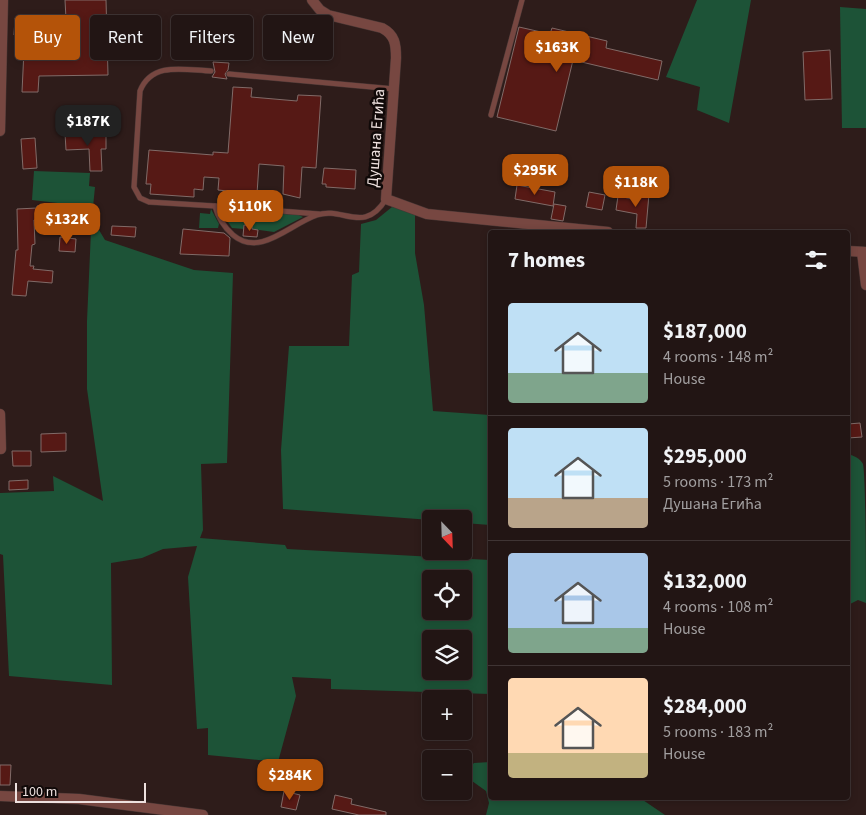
<!DOCTYPE html>
<meta charset="utf-8">
<style>
body{margin:0;font-family:"Source Sans 3",sans-serif;background:#2e2222;color:#f1f3f6;height:100vh;display:flex;flex-direction:column;font-size:19px;white-space:nowrap}
*{box-sizing:border-box;margin:0}
p{font-size:16px;color:#a29fa0}
.icon{flex:none;width:28px;height:28px;fill:none;stroke:currentColor;stroke-width:2;stroke-linecap:round;stroke-linejoin:round}
.map{position:relative;flex:1;overflow:hidden}
.panel{position:absolute;left:488px;top:230px;width:362px;height:570px;display:flex;flex-direction:column;background:#221514;border-radius:5px;box-shadow:0 2px 8px #0003,0 0 0 1px #3f3434}
.panel>*{flex:none}
.guide{position:absolute;left:15px;top:15px;width:398px;height:45px;display:flex;gap:10px}
.needle{width:32px;rotate:157deg}
.controls{position:absolute;left:422px;top:510px;display:grid;gap:10px}
.controls a{display:grid;place-items:center;width:50px;height:50px;border-radius:5px;background:#221514;box-shadow:0 2px 8px #0003,0 0 0 1px #3f3434;font-size:25px}
.scale{position:absolute;left:15px;bottom:12px;width:131px;box-sizing:border-box;padding-left:5px;border:2px solid #ede0de;border-top:0;font-size:14px;line-height:18px;white-space:nowrap;color:#ede0de;-webkit-text-stroke:4px #100908;paint-order:stroke}
.price{position:absolute;translate:-50% -42px;padding:0 11px;border-radius:10px;background:#b45309;color:#fff;font-size:16px;line-height:32px;filter:drop-shadow(0 1px 2px #0008)}
.price::after{content:'';position:absolute;left:50%;top:30px;width:15px;height:11px;margin-left:-8px;background:inherit;clip-path:polygon(0 0,100% 0,50% 100%)}
.price.current{background:#222;color:#fff}
ul{padding:0;list-style:none}
li{display:flex;align-items:center;gap:15px;height:125px;padding:0 20px}
li+li{border-top:1px solid #3f3434}
li span{display:grid;place-items:center;flex:none;width:140px;height:100px;border-radius:5px;color:#555}
li>.icon{margin-inline-start:auto}
span .icon{width:60px;height:60px;fill:#fffc;stroke-width:1}
li b{font-size:21px}
h2{display:flex;justify-content:space-between;align-items:center;height:60px;padding:0 20px;font-size:21px}
.tag{padding:0 18px;border-radius:5px;background:#221514;box-shadow:0 2px 8px #0003,0 0 0 1px #3f3434;font-size:18px;line-height:45px}
.tag.current{background:#b45309;color:#fff}
.map>svg:first-child{display:block}
.green{fill:#1d5337;fill-rule:evenodd}
.building{fill:#561915;stroke:#816b68}
.lines{fill:none;stroke-linecap:round;stroke-linejoin:round}
.lane-casing{stroke:#493735;stroke-width:6}
.street-casing{stroke:#493735;stroke-width:11}
.lane{stroke:#774741;stroke-width:5}
.street{stroke:#774741;stroke-width:10}
.labels{text-anchor:middle;stroke-width:5;stroke-linejoin:round;paint-order:stroke}
.street-label{font-size:16px;fill:#ede0de;stroke:#100908}
</style>
<div class="map">
<svg width="866" height="815" viewBox="0 0 866 815">
<rect width="100%" height="100%" fill="#2e1c1a"/>
<g class="green">
<polygon points="697,0 751,0 729,123 697,110 700,87 666,77"/>
<polygon points="840,7 866,9 866,128 842,128"/>
<path d="M 34,171 L 90,173 L 89,186 L 95,187 L 93,207 L 98,207 L 99,230 L 105,240 L 194,270 L 233,273 L 227,463 L 201,464 L 203,530 L 200,538 L 285,545 L 287,549 L 490,560 L 490,694 L 331,689 L 331,679 L 292,677 L 296,696 L 278,762 L 208,755 L 208,728 L 197,729 L 188,577 L 197,546 L 163,549 L 142,558 L 111,563 L 112,685 L 9,676 L 3,555 L 0,554 L 0,493 L 54,491 L 53,476 L 103,501 L 87,389 L 87,321 L 91,231 L 74,230 L 75,205 L 32,200 ZM 431,579 L 464,579 L 464,611 L 431,611 ZM 431,639 L 464,639 L 464,671 L 431,671 Z"/>
<polygon points="217,198 277,203 284,208 217,205"/>
<polygon points="392,207 415,213 415,253 424,305 433,411 490,415 490,525 464,523 464,519 431,520 283,509 281,450 289,346 349,346 352,275 359,272 361,224 376,220"/>
<polygon points="211,209 219,224 218,228 199,228 200,213 210,214"/>
<polygon points="219,209 299,215 303,217 274,232 252,229 252,226 245,225 244,229 232,228"/>
<path d="M 848,454 C 854,456 860,458 863,464 C 866,479 866,579 866,603 L 858,600 L 848,605 Z"/>
<polygon points="490,762 490,798 640,798 665,815 486,815 489,803 486,791 472,781 468,769 474,763"/>
</g>
<g class="building">
<polygon points="65,0 106,0 108,75 39,76 38,92 22,92 24,50 52,52 51,19 66,19"/>
<polygon points="15,18 29,19 28,36 14,35"/>
<polygon points="519,27 550,34 552,28 607,41 606,48 662,61 658,80 573,60 556,131 497,117"/>
<polygon points="830,50 832,99 805,100 803,52"/>
<polygon points="213,62 229,63 228,70 225,74 227,79 212,77 215,72"/>
<polygon points="233,87 252,88 251,97 297,101 298,95 321,96 316,168 302,167 300,198 283,194 284,166 259,164 257,194 218,190 219,178 204,177 203,190 194,189 194,197 150,194 151,184 146,184 149,150 213,155 213,152 228,153"/>
<polygon points="86,132 86,135 106,134 106,149 101,149 102,171 90,171 89,149 66,150 65,133"/>
<polygon points="35,138 37,168 23,169 21,139"/>
<polygon points="324,168 356,170 355,189 326,187 326,184 322,184"/>
<polygon points="517,185 555,192 553,206 515,199"/>
<polygon points="589,192 605,195 602,210 586,207"/>
<polygon points="638,193 649,194 646,228 636,228 637,214 616,210 618,196 638,200"/>
<polygon points="554,204 566,206 563,221 551,219"/>
<polygon points="37,206 48,206 48,220 34,220 35,244 32,245 30,266 34,266 33,269 53,271 52,283 28,281 26,296 12,295 16,250 18,250 17,209 37,208"/>
<polygon points="244,225 252,226 252,229 258,230 257,237 243,236"/>
<polygon points="112,226 136,227 135,237 111,235"/>
<polygon points="183,229 224,233 230,238 229,256 180,254"/>
<polygon points="60,237 76,239 75,252 59,251"/>
<polygon points="860,423 862,437 848,438 848,424"/>
<polygon points="66,433 66,451 41,452 41,434"/>
<polygon points="12,451 31,451 31,466 13,466"/>
<polygon points="28,480 28,489 9,490 9,481"/>
<polygon points="0,765 11,765 10,785 0,785"/>
<polygon points="284,791 300,795 296,810 281,807"/>
<polygon points="335,795 352,799 351,804 386,812 386,815 359,815 332,809"/>
</g>
<g class="lines">
<defs>
<g id="lane">
<path d="M 211,71 C 185,70 152,61 140,91 L 134,187 L 140,198 L 149,202 L 215,206"/>
<polyline points="229,74 394,89"/>
<polyline points="491,115 522,0"/>
<path d="M 319,214 L 215,206 C 218,218 224,227 233,235 C 260,258 290,224 317,215 C 343,206 364,235 386,199"/>
</g>
<g id="street">
<path d="M 312,0 L 320,10 L 328,15 L 382,28 C 395,35 396,44 396,58 L 386,199 L 427,214 L 608,232"/>
<polyline points="0,131 3,0"/>
<polyline points="848,251 866,252"/>
<polyline points="862,252 866,285"/>
<polyline points="0,414 1,449"/>
<polyline points="0,796 79,799 203,815"/>
</g>
</defs>
<use href="#lane" class="lane-casing"/>
<use href="#street" class="street-casing"/>
<use href="#lane" class="lane"/>
<use href="#street" class="street"/>
</g>
<g class="labels">
<g class="street-label">
<text transform="translate(375 138) rotate(-86)" y="6">Душана Егића</text>
</g>
</g>
</svg>
<div class="controls">
<a><svg class="needle" viewBox="-14 -14 28 28"><path d="M0-13l5 13h-10z" fill="#e53935"/><path d="M0 13l5-13h-10z" fill="#a29fa0"/></svg></a>
<a><svg class="icon" aria-label="locate" viewBox="0 0 24 24"><circle cx="12" cy="12" r="6"/><path d="M12 2v4M12 18v4M2 12h4M18 12h4"/></svg></a>
<a><svg class="icon" aria-label="layers" viewBox="0 0 24 24"><path d="M12 4l9 5-9 5-9-5zM3 14l9 5 9-5"/></svg></a>
<a>+</a>
<a>−</a>
</div>
<div class="scale">100 m</div>
<b class="price" style="left:557px;top:73px">$163K</b>
<b class="price current" style="left:88px;top:147px">$187K</b>
<b class="price" style="left:535px;top:196px">$295K</b>
<b class="price" style="left:636px;top:208px">$118K</b>
<b class="price" style="left:250px;top:232px">$110K</b>
<b class="price" style="left:67px;top:245px">$132K</b>
<b class="price" style="left:290px;top:801px">$284K</b>
<div class="guide">
<a class="tag current">Buy</a>
<a class="tag">Rent</a>
<a class="tag">Filters</a>
<a class="tag">New</a>
</div>
<section class="panel">
<h2>7 homes<svg class="icon" aria-label="filters" viewBox="0 0 24 24"><path d="M4 7h16M4 17h16"/><circle cx="9" cy="7" r="2"/><circle cx="15" cy="17" r="2"/></svg></h2>
<ul>
<li><span style="background:linear-gradient(#bfe0f5 70%,#7fa58c 0)"><svg class="icon" aria-label="home" viewBox="0 0 24 24"><path d="M3 11l9-7 9 7M6 9v11h12V9"/></svg></span><div><b>$187,000</b><p>4 rooms · 148 m²</p><p>House</p></div></li>
<li><span style="background:linear-gradient(#bfe0f5 70%,#b9a48a 0)"><svg class="icon" aria-label="home" viewBox="0 0 24 24"><path d="M3 11l9-7 9 7M6 9v11h12V9"/></svg></span><div><b>$295,000</b><p>5 rooms · 173 m²</p><p>Душана Егића</p></div></li>
<li><span style="background:linear-gradient(#a9c7e8 75%,#7fa58c 0)"><svg class="icon" aria-label="home" viewBox="0 0 24 24"><path d="M3 11l9-7 9 7M6 9v11h12V9"/></svg></span><div><b>$132,000</b><p>4 rooms · 108 m²</p><p>House</p></div></li>
<li><span style="background:linear-gradient(#ffd9b3 75%,#c2b280 0)"><svg class="icon" aria-label="home" viewBox="0 0 24 24"><path d="M3 11l9-7 9 7M6 9v11h12V9"/></svg></span><div><b>$284,000</b><p>5 rooms · 183 m²</p><p>House</p></div></li>
</ul>
</section>
</div>
